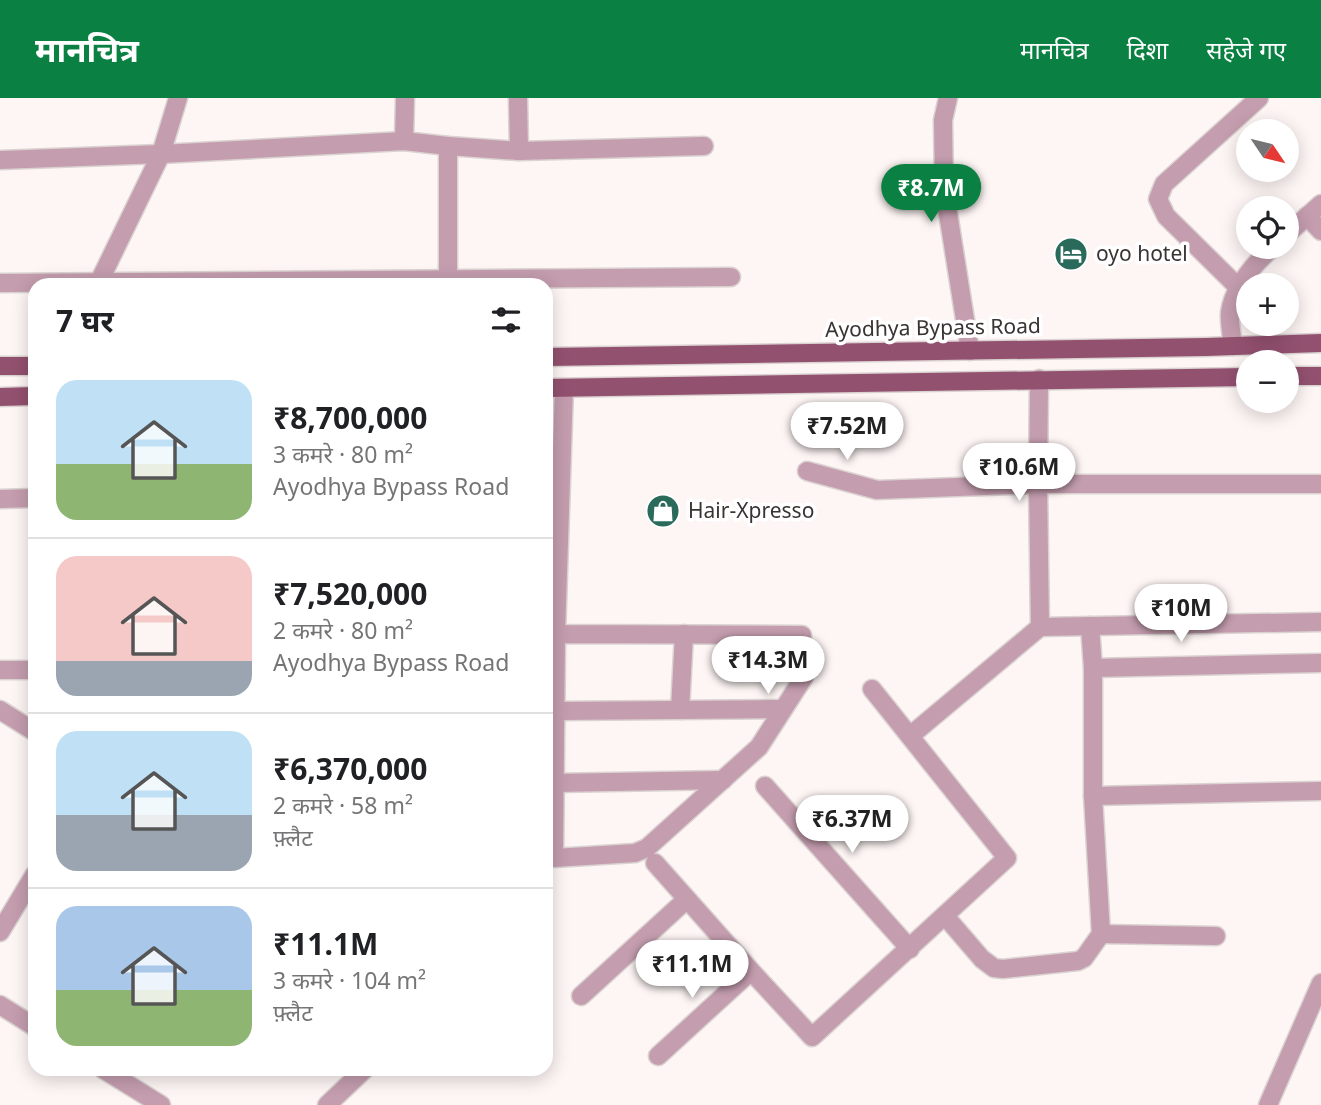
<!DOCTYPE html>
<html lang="hi">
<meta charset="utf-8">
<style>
body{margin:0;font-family:"Noto Sans","Noto Sans Devanagari",sans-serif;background:#f6f6f6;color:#202124;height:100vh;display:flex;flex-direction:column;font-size:26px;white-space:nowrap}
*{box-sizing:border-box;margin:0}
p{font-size:23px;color:#757577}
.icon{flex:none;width:38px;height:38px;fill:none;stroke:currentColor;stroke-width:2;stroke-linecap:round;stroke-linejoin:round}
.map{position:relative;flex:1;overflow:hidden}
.sheet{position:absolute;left:28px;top:180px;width:525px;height:798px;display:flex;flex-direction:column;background:#fff;border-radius:21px;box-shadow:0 4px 18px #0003}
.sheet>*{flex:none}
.needle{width:46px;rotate:125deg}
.tools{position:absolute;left:1236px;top:21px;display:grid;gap:14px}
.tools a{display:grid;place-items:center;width:63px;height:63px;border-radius:50%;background:#fff;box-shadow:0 4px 18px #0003;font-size:35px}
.price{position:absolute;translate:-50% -60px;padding:0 16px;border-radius:24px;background:#fff;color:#222;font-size:23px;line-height:46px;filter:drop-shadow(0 2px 4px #0008)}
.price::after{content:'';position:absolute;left:50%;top:42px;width:21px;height:16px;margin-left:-10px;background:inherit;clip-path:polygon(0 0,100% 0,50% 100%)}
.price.selected{background:#0b8043;color:#fff}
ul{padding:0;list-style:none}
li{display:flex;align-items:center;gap:21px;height:175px;padding:0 28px}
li+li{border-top:2px solid #e0e0e0}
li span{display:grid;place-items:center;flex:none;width:196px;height:140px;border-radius:21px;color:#555}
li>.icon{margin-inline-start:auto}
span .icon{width:84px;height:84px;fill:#fffc;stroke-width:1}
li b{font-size:30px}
h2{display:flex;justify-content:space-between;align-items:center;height:84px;padding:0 28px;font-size:30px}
header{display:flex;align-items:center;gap:42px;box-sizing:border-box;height:98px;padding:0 35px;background:#0b8043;color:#fff}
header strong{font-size:33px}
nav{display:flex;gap:38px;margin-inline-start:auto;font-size:24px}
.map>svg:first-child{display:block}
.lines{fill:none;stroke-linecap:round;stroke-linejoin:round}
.minor-casing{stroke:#dbd3d2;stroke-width:21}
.tertiary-casing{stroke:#dbd3d2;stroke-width:21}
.primary-casing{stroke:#dbd3d2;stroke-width:21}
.minor{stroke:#c49dae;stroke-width:18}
.tertiary{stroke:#c49dae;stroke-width:18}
.primary{stroke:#935170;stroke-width:18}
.labels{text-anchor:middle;stroke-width:7;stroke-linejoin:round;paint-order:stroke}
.poi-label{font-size:21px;fill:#393333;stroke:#fff;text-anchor:start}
.street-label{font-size:21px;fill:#393333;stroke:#fff}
</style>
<header>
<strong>मानचित्र</strong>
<nav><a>मानचित्र</a><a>दिशा</a><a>सहेजे गए</a></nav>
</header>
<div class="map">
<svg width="1321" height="1007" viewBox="0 0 1321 1007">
<rect width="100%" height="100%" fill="#fef6f5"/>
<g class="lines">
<defs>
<g id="minor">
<polyline points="518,0 519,53"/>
<polyline points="948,0 943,22 944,90 970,253"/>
<polyline points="404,43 405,0"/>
<polyline points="448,48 448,187"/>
<polyline points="0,62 161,56 404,43 448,48 519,53 704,48"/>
<polyline points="1307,118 1321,133"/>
<polyline points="1286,137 1321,106"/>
<polyline points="0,185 731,179"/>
<polyline points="99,187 99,184 161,56 178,0"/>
<polyline points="1239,190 1166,118 1158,101 1164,86 1259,0"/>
<path d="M 1233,248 C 1232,238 1229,224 1230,214 C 1234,188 1255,165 1273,149"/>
<polyline points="1039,281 1038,386 1040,529"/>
<polyline points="807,373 877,392 1038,386 1321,386"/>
<polyline points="0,401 35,400"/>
<polyline points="556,536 802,537 804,579 759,649 647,750 635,755 554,760 556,536 564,290"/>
<polyline points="1093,570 1321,565"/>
<polyline points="0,572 35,572"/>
<polyline points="0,612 35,634"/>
<polyline points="680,612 684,536"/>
<polyline points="555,613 783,611"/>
<polyline points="910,638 1040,529 1321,524"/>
<polyline points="554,685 723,682"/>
<polyline points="765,688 910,851"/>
<polyline points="1093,698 1321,693"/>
<polyline points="655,765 751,873 812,939 1007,760 872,591"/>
<polyline points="945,818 982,861 994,870 1003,871 1078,863 1084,860 1101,836 1093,698 1093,570 1090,528"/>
<polyline points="0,834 35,776"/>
<polyline points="1101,836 1216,838"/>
<polyline points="581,898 687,801"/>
<polyline points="0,907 35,929"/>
<polyline points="658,958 751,873"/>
<polyline points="103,971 161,1007"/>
<polyline points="327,1007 365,971"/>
</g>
<polyline id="tertiary" points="1268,1007 1321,885"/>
<g id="primary">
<polyline points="546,259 1206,249 1321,245"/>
<polyline points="0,268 35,268"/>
<polyline points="1286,278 1321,278"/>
<polyline points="546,290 1248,279"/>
<polyline points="0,299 35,298"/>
</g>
</defs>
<use href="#minor" class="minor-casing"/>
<use href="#tertiary" class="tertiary-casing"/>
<use href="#primary" class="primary-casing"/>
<use href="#minor" class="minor"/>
<use href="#tertiary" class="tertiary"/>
<use href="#primary" class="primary"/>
</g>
<defs>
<symbol id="hotel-disc" viewBox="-11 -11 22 22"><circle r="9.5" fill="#296a5a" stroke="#fff"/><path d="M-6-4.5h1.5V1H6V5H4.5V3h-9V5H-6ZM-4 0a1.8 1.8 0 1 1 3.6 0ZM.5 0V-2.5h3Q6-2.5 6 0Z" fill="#fff"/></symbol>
<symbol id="shop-disc" viewBox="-11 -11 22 22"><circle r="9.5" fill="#296a5a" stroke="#fff"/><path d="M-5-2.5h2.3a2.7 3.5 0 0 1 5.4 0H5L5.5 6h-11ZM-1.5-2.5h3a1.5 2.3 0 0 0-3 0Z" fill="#fff"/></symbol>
</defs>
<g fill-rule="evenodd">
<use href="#hotel-disc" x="1052" y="137" width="38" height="38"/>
<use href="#shop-disc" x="644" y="394" width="38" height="38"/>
</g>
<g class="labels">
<g class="poi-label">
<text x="1096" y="163">oyo hotel</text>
<text x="688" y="420">Hair-Xpresso</text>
</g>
<g class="street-label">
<text transform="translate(933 230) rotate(-1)" y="7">Ayodhya Bypass Road</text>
</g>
</g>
</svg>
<div class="tools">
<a><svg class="needle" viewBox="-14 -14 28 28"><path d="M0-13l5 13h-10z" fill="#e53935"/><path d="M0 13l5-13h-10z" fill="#757577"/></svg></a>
<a><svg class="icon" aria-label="locate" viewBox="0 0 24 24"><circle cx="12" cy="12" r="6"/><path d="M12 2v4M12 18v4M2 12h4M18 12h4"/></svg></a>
<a>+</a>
<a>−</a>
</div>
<b class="price selected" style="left:931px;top:126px">₹8.7M</b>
<b class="price" style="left:847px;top:364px">₹7.52M</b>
<b class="price" style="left:1019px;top:405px">₹10.6M</b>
<b class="price" style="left:1181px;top:546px">₹10M</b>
<b class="price" style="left:768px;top:598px">₹14.3M</b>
<b class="price" style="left:852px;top:757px">₹6.37M</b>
<b class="price" style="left:692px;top:902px">₹11.1M</b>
<section class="sheet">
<h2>7 घर<svg class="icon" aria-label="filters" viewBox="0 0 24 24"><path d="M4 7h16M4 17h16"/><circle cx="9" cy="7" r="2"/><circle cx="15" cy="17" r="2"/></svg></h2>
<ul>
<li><span style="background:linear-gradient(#bfe0f5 60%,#8fb573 0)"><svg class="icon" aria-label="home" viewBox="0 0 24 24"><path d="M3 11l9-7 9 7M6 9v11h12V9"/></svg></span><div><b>₹8,700,000</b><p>3 कमरे · 80 m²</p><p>Ayodhya Bypass Road</p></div></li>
<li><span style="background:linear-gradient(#f6c9c9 75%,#9aa5b1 0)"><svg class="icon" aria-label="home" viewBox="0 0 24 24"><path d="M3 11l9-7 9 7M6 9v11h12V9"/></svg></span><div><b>₹7,520,000</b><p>2 कमरे · 80 m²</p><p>Ayodhya Bypass Road</p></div></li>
<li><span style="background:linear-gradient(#bfe0f5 60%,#9aa5b1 0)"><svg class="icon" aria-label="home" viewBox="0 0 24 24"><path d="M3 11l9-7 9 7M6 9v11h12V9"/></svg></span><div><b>₹6,370,000</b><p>2 कमरे · 58 m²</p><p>फ़्लैट</p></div></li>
<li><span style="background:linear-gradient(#a9c7e8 60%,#8fb573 0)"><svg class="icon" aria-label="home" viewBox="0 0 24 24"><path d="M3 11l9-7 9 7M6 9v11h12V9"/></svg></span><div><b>₹11.1M</b><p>3 कमरे · 104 m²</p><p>फ़्लैट</p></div></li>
</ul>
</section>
</div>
